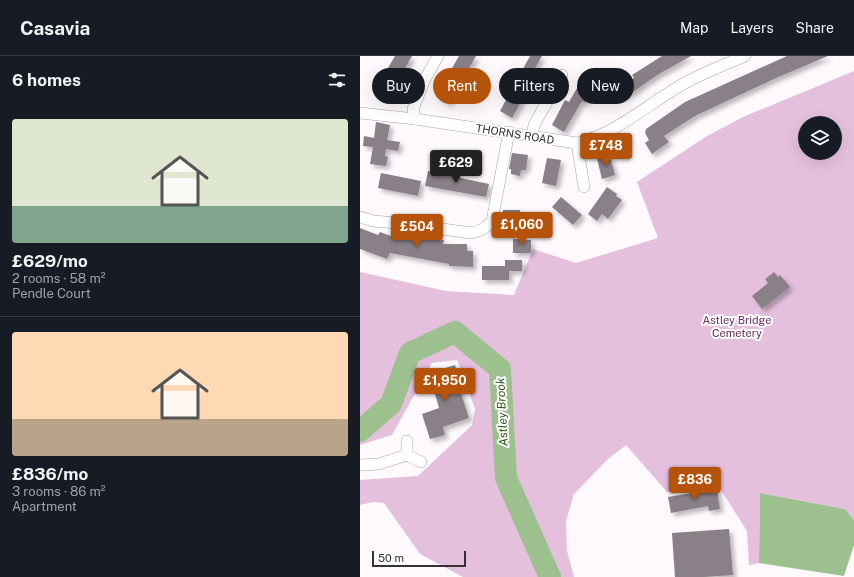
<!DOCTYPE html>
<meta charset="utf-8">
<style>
body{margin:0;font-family:"Public Sans",sans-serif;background:#20242c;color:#f1f3f6;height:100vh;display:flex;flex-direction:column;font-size:15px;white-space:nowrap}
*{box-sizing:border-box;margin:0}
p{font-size:13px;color:#9ea1a6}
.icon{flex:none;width:22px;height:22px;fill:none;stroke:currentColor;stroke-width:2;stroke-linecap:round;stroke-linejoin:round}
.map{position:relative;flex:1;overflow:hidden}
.drawer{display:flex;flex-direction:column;background:#171b24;width:360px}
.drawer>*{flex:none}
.top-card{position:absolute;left:12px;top:12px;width:380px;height:36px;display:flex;gap:8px}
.controls{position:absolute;left:438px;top:60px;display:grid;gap:8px}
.controls a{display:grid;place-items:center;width:44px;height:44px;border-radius:50%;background:#171b24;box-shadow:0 4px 16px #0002;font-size:20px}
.scale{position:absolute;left:12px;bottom:10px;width:94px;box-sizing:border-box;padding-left:4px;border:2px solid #343033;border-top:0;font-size:11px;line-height:14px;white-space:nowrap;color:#343033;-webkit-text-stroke:3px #fff;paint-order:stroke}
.price{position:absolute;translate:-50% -34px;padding:0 9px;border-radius:4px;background:#b45309;color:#fff;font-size:13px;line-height:26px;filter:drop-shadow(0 1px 2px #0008)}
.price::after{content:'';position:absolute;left:50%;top:24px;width:12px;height:9px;margin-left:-6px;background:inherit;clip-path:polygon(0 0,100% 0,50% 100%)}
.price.on{background:#222;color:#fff}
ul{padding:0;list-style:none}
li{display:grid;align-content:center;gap:8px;height:212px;padding:0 12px}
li+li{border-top:1px solid #363941}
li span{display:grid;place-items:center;height:124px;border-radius:4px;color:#555}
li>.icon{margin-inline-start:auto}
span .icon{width:72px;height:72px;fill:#fffc;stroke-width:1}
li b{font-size:17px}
h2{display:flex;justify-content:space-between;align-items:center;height:48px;padding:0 12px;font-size:17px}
.pill{padding:0 14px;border-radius:18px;background:#171b24;box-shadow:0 4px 16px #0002;font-size:14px;line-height:36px}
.pill.on{background:#b45309;color:#fff}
header{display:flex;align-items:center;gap:24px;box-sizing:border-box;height:56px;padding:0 20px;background:#171b24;border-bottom:1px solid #363941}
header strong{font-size:19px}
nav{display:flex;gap:22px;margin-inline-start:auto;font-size:14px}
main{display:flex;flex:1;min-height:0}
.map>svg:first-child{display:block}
.green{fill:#e5c0dd;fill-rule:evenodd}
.water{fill:#9cc08e}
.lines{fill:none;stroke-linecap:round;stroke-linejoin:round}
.river{stroke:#9cc08e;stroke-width:22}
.building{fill:#8a8087;filter:url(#shadow)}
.street-casing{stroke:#ada3aa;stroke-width:12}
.street{stroke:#fff;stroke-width:11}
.labels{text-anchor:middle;stroke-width:4;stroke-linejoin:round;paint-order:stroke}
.street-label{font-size:11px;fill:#343033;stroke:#fff}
.park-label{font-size:11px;fill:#672b5d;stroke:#fff}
.water-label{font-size:12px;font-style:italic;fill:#2c5916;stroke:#fff}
</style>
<header>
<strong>Casavia</strong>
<nav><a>Map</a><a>Layers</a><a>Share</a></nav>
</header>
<main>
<section class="drawer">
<h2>6 homes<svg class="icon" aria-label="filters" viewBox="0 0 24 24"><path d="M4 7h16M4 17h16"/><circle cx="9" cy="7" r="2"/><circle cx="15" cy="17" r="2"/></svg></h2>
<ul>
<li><span style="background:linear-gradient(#dfe7d0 70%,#7fa58c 0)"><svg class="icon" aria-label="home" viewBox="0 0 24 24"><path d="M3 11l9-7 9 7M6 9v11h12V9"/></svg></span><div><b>£629/mo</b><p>2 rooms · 58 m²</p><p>Pendle Court</p></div></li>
<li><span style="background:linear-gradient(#ffd9b3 70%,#b9a48a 0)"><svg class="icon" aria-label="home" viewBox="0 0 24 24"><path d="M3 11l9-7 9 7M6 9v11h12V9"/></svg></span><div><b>£836/mo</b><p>3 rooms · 86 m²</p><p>Apartment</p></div></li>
</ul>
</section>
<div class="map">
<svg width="494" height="521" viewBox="0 0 494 521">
<defs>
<filter id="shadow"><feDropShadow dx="3.5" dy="3.5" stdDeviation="2" flood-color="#0004"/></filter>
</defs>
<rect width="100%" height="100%" fill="#fef9fd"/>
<path class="green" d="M 494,15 L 494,464 L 485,453 L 400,437 L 399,507 L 389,509 L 387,475 L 359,431 L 355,430 L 307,436 L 266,389 L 247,404 L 214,438 L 206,465 L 207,495 L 214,521 L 103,521 L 60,498 L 24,447 L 13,446 L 0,449 L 0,424 L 58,420 L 112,369 L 115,353 L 97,304 L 72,307 L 32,379 L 0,389 L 0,216 L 86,235 L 154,239 L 173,193 L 216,207 L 298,182 L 277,126 L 347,80 L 383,61 ZM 445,67 L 475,67 L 475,97 L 445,97 Z"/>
<polygon class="water" points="400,437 485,453 494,464 494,489 484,520 399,507"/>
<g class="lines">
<polyline class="river" points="0,375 31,348 50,297 95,276 140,313 146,422 190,521"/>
</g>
<g class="building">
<polygon points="35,0 52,0 32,35 19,27"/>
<polygon points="99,0 116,0 89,47 76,40"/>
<polygon points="170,0 182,0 174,14 178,16 152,62 140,55"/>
<polygon points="302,0 331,0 299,18 273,36 261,42 255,32 274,22 272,19"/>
<polygon points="427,0 468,0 414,23 335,60 304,80 309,86 292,98 285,87 289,84 285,77 286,73 325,46"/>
<polygon points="224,20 237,27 225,47 222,45 204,76 192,69 205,44 209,46"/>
<polygon points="16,66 30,69 27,84 40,86 38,95 26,93 25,100 28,101 26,110 10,108 13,91 3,90 4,80 14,82"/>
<polygon points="152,97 168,99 166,114 161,114 160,120 151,118 151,113 149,113"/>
<polygon points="250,100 255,119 242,123 237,103"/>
<polygon points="187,102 201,104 196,130 182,127"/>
<polygon points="68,115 129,128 126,141 65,130"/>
<polygon points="21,117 61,125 58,140 18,132"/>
<polygon points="247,131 257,138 256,140 262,144 248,163 242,158 237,165 228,158"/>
<polygon points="201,141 222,159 213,169 192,151"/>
<polygon points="143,154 160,154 157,174 143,173"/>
<polygon points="0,172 18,179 20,176 39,183 39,182 45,183 47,177 84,184 83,188 107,188 107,195 113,195 113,211 89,210 89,208 30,197 27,203 0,193"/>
<polygon points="153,183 171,184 171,197 153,197"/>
<polygon points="145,204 162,204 162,215 149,215 149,224 122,224 122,210 145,210"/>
<polygon points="414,216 418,221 420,219 430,231 402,253 392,240 408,227 405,223"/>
<polygon points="95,309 101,327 98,328 109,362 83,371 85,379 70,383 62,358 79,352 69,317"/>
<polygon points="357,433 360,453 349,455 348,450 311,457 308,441"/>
<polygon points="369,473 373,519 344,521 315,521 312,477"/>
</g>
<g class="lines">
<defs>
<g id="street">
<path d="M 0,57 L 55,63 L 217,87 C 255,78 286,50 318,31 C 339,18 362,10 385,0"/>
<polyline points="55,63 53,53 64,25 78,0"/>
<polyline points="172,80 174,69 202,19"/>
<polyline points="217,87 224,131"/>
<path d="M 0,161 L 13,165 L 47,168 L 111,177 C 121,175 126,172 132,165 L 149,76"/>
<polyline points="47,385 47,399 61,406"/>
<polyline points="0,409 19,408 47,399"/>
</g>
</defs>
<use href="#street" class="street-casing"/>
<use href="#street" class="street"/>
</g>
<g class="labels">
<g class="street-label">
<text transform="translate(155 78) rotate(9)" y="4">THORNS ROAD</text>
</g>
<g class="park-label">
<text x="377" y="268">Astley Bridge<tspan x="377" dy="13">Cemetery</tspan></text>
</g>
<g class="water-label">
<text transform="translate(142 356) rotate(-93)" y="4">Astley Brook</text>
</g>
</g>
</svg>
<div class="controls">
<a><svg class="icon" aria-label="layers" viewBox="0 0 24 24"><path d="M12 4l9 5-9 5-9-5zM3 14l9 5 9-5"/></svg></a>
</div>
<div class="scale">50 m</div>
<b class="price" style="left:246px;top:111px">£748</b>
<b class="price on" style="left:96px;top:128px">£629</b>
<b class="price" style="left:162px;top:190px">£1,060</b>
<b class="price" style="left:57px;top:192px">£504</b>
<b class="price" style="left:85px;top:346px">£1,950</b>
<b class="price" style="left:335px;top:445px">£836</b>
<div class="top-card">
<a class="pill">Buy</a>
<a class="pill on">Rent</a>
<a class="pill">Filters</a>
<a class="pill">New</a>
</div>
</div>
</main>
